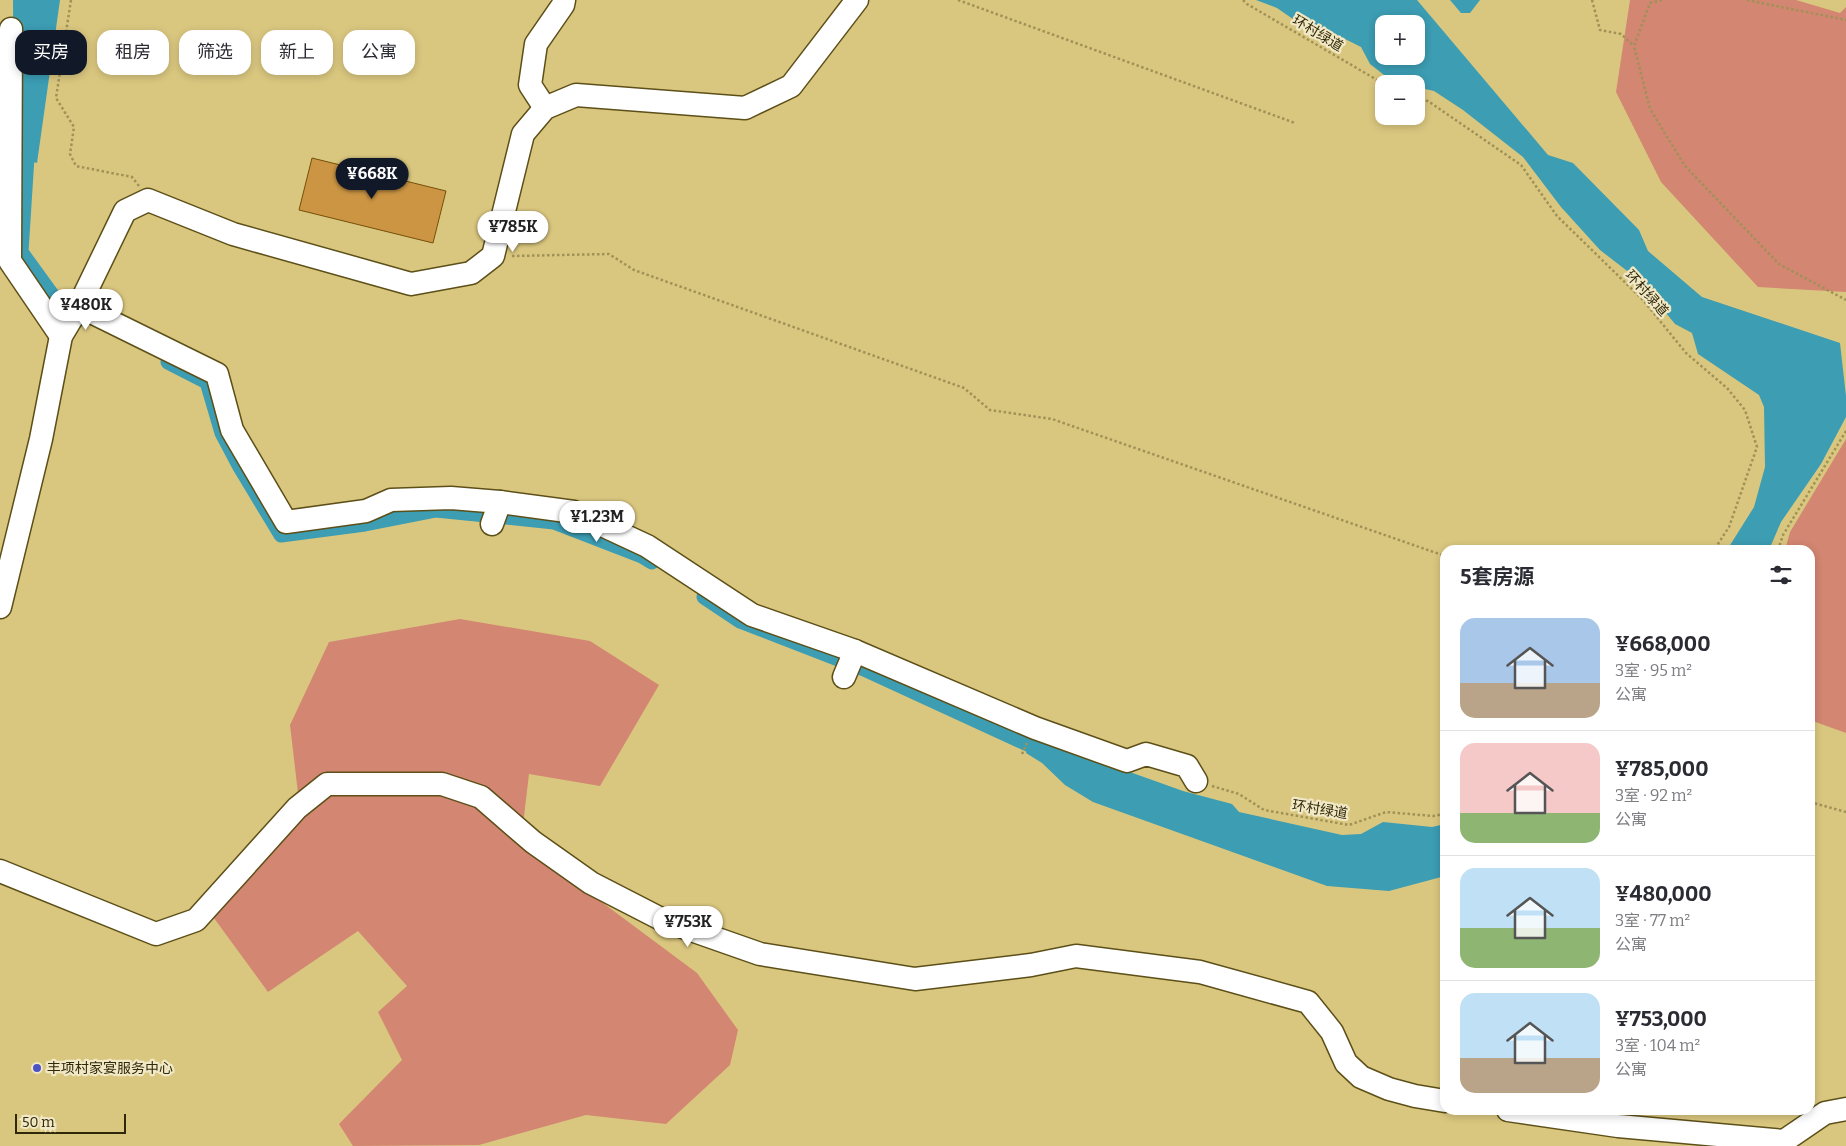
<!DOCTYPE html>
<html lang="zh">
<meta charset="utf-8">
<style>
body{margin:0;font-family:Bitter,"Noto Sans SC",serif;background:#f7f7f7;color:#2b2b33;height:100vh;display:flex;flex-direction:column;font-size:19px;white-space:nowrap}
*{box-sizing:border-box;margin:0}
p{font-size:16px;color:#7c7c81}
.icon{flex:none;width:28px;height:28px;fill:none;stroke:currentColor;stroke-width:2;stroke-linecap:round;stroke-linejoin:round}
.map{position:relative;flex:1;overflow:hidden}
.side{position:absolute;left:1440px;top:545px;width:375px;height:570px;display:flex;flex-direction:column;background:#fff;border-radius:15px;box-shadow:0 2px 8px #0003}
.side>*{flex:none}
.banner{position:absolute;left:15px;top:30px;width:475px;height:45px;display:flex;gap:10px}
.fabs{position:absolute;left:1375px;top:15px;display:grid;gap:10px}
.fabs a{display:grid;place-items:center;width:50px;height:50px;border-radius:10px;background:#fff;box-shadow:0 2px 8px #0003;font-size:25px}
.scale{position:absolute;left:15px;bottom:12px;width:111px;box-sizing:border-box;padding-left:5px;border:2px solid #30280a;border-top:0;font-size:14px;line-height:18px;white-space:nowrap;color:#30280a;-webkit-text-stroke:4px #f1e8c5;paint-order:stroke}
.price{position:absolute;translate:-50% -42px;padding:0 11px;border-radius:18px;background:#fff;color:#222;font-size:16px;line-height:32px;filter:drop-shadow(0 1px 2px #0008)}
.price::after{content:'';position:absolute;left:50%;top:30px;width:15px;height:11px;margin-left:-8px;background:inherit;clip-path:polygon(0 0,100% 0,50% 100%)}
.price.active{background:#111827;color:#fff}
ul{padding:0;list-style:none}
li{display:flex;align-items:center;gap:15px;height:125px;padding:0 20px}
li+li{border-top:1px solid #e1e1e2}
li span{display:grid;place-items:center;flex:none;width:140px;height:100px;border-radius:15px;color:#555}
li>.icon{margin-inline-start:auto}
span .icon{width:60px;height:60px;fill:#fffc;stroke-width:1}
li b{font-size:21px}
h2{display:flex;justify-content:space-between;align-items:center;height:60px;padding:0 20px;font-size:21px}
.pill{padding:0 18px;border-radius:15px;background:#fff;box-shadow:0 2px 8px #0003;font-size:18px;line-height:45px}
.pill.active{background:#111827;color:#fff}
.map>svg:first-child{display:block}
.green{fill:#d38672}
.water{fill:#3c9db3;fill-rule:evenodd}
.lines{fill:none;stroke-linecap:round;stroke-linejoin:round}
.canal{stroke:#3c9db3;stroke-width:15}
.building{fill:#cb9543;stroke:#764f09}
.minor-casing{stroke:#5c4f18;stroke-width:25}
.path{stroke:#a09157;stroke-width:2.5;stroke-dasharray:2.5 2.5;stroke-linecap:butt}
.minor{stroke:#fff;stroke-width:22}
.poi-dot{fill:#4a52c7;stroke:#f1e8c5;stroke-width:2}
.labels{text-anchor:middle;stroke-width:4.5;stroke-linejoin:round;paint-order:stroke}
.street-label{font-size:14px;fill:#30280a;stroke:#f1e8c5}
.poi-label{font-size:14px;fill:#30280a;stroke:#f1e8c5;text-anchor:start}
</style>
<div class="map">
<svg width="1846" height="1146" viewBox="0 0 1846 1146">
<rect width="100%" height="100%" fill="#dac77f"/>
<g class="green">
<polygon points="1630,0 1796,0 1840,13 1846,7 1846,292 1758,287 1661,182 1616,92"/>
<polygon points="1846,439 1846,733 1810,720 1810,550 1785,550 1790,532"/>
<polygon points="460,619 590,641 659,685 600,786 529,774 521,842 697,973 738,1030 730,1065 666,1124 586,1115 479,1145 353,1146 339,1124 402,1060 378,1012 407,986 358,931 268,992 211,914 300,810 290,725 329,642"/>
</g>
<g class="water">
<polygon points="13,0 60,0 37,163 14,157"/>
<path d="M 1256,0 L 1417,0 L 1548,155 L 1573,163 L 1639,230 L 1648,251 L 1702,297 L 1840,343 L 1846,396 L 1846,417 L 1821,464 L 1781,522 L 1769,550 L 1727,550 L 1754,507 L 1765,467 L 1764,407 L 1759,395 L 1698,354 L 1692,333 L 1675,324 L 1652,296 L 1648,287 L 1600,250 L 1561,207 L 1523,157 L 1463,110 L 1434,91 L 1416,87 L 1416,84 L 1393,82 L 1370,64 L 1361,47 L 1327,30 L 1311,30 L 1303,26 L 1277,8 ZM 1384,24 L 1416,24 L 1416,56 L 1384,56 Z"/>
<polygon points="1450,0 1480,0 1470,13 1461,13"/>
<polygon points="1035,733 1085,756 1183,791 1232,804 1239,812 1342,835 1361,834 1383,822 1432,827 1445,824 1445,876 1389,891 1327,886 1093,802 1065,785 1042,763 1026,753"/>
</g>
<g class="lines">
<g class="canal">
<polyline points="28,141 21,252 63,310 80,319"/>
<polyline points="168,362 207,382 222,433 240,467 281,535 365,524 436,510 554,522 642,556 652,562"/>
<polyline points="704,597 740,621 864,669 1047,753"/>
</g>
</g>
<polygon class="building" points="312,158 446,191 433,243 299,210"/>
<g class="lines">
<defs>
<g id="minor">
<polyline points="11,29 10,261 61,336"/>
<polyline points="545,108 530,85 536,44 563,5 564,0"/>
<polyline points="79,306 217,374 232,430 286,522 366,511 391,500 451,498 500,502 574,512 647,546 752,615 855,651 1035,728 1127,761 1146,754 1187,766 1196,781"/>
<polyline points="492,524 500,502"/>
<polyline points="0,607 41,439 61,336 79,306 125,211 148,200 233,234 411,284 471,273 493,256 523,134 545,108 576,95 745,108 791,86 857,0"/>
<polyline points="844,677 855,651"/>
<polyline points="0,871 156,934 196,920 297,808 327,784 442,784 481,797 533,842 591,883 663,920 760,954 915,979 1031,965 1076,956 1200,972 1308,1002 1332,1032 1346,1063 1361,1077 1389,1089 1415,1096 1445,1101"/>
<polyline points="1508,1110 1618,1126 1784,1141 1825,1113 1846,1109"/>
</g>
</defs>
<use href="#minor" class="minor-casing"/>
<g class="path">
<polyline points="71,0 56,98 74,127 70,154 76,166 132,177 139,186"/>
<polyline points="958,0 1295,123"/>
<polyline points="1243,0 1247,4 1384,84"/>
<polyline points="1592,0 1600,30 1621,34 1634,46"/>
<polyline points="1662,0 1650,3 1634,46 1650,109 1685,166 1779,264 1846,300"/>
<polyline points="1747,0 1846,20"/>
<polyline points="1416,99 1428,101 1521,165 1557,216 1643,300 1686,353 1727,388 1745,410 1757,447 1729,527 1714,550"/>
<polyline points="512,256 609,254 634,270 964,388 990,410 1052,419 1445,556"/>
<polyline points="1778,550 1783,535 1846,431"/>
<polyline points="1022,754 1027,743"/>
<polyline points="1212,786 1239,794 1264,810 1349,825 1386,812 1433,816 1445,814"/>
<polyline points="1810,802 1846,812"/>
</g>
<use href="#minor" class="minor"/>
</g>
<circle class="poi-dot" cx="37" cy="1068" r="5"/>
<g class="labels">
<g class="street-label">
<text transform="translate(1318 33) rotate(31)" y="5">环村绿道</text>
<text transform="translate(1647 293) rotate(48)" y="5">环村绿道</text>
<text transform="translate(1320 809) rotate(9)" y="5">环村绿道</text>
</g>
<g class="poi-label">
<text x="47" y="1073">丰项村家宴服务中心</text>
</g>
</g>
</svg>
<div class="fabs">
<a>+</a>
<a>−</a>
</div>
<div class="scale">50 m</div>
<b class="price active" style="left:372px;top:200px">¥668K</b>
<b class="price" style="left:513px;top:253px">¥785K</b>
<b class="price" style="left:86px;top:331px">¥480K</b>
<b class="price" style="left:597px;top:543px">¥1.23M</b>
<b class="price" style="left:688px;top:948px">¥753K</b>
<div class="banner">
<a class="pill active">买房</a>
<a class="pill">租房</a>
<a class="pill">筛选</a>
<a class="pill">新上</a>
<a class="pill">公寓</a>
</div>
<section class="side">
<h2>5套房源<svg class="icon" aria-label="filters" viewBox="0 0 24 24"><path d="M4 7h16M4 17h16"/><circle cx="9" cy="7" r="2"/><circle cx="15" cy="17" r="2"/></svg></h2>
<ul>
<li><span style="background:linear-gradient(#a9c7e8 65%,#b9a48a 0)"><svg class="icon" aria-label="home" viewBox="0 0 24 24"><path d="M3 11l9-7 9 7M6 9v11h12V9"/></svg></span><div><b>¥668,000</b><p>3室 · 95 m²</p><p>公寓</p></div></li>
<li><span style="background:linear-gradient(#f6c9c9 70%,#8fb573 0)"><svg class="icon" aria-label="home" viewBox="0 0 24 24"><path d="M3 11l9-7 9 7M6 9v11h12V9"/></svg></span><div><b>¥785,000</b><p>3室 · 92 m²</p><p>公寓</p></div></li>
<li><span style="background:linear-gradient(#bfe0f5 60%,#8fb573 0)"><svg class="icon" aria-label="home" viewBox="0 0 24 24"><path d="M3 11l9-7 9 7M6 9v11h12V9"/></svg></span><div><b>¥480,000</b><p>3室 · 77 m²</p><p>公寓</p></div></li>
<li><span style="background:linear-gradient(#bfe0f5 65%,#b9a48a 0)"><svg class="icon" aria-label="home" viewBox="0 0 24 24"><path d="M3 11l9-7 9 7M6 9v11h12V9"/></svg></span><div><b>¥753,000</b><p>3室 · 104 m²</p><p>公寓</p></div></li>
</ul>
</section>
</div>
